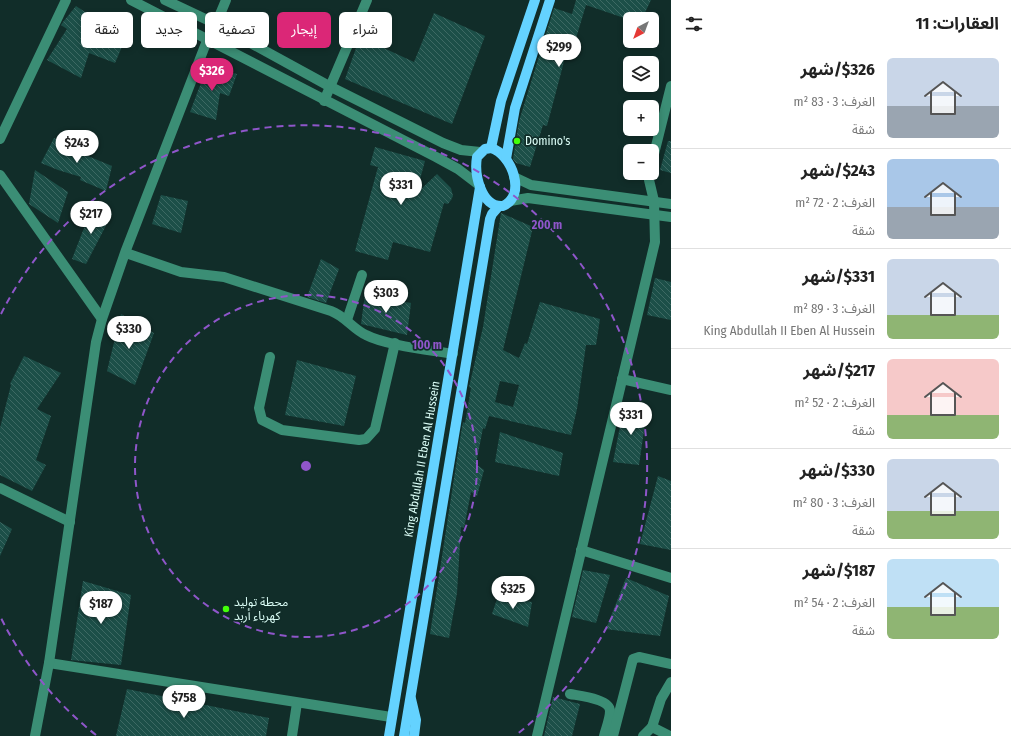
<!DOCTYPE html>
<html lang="ar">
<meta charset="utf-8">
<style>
body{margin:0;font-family:"Fira Sans Condensed","Noto Sans Arabic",sans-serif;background:#f2f2f2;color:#222;direction:rtl;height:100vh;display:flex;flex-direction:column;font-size:15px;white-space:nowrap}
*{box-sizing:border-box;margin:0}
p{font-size:13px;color:#767676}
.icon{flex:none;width:22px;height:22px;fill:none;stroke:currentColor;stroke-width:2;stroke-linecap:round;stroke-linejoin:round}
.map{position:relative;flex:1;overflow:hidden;direction:ltr}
.sheet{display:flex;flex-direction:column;background:#fff;width:340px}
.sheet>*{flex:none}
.guide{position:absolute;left:12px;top:12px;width:380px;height:36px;direction:rtl;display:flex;gap:8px}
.needle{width:26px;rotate:221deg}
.tools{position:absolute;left:623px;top:12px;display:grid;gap:8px}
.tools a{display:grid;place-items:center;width:36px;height:36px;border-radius:6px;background:#fff;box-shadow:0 2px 6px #0003;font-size:20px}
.price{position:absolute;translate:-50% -34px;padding:0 9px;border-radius:14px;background:#fff;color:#222;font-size:13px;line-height:26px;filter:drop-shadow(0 1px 2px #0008)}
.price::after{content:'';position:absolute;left:50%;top:24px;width:12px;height:9px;margin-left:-6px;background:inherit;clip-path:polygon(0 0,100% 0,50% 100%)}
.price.current{background:#db2777;color:#fff}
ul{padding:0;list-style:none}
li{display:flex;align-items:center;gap:12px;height:100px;padding:0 12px}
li+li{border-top:1px solid #e0e0e0}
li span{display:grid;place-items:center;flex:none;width:112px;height:80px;border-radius:6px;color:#555}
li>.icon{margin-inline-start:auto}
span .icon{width:48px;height:48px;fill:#fffc;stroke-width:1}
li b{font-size:17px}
h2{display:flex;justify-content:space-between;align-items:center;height:48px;padding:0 12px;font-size:17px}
.chip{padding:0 14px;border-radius:6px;background:#fff;box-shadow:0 2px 6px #0003;font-size:14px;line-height:36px}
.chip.current{background:#db2777;color:#fff}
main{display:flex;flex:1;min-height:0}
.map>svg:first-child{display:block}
.building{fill:url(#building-back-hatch);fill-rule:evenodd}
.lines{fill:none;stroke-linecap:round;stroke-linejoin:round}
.minor{stroke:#3b8e75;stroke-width:10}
.major{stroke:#64d2ff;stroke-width:10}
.ring{fill:none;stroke:#8f56ca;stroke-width:2;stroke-dasharray:7 5}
.poi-dot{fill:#43ff09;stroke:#112d29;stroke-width:1.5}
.labels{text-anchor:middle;stroke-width:3.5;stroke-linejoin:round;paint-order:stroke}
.poi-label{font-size:12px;fill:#ddfff8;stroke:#112d29;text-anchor:start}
.street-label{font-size:12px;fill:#ddfff8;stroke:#112d29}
.centre{fill:#8f56ca;stroke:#112d29;stroke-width:2}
.ring-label{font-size:12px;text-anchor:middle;font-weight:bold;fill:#8f56ca;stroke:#112d29;stroke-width:3.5;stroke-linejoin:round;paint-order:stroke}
</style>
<main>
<section class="sheet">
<h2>العقارات: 11<svg class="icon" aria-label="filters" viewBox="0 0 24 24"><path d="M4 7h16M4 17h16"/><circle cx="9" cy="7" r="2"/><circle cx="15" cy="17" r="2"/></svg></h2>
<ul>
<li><span style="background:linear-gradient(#c9d6e8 60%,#9aa5b1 0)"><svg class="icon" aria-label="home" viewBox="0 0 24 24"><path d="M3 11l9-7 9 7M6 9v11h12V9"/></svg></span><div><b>$326/شهر</b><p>الغرف: 3 · 83 m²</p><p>شقة</p></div></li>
<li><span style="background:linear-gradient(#a9c7e8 60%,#9aa5b1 0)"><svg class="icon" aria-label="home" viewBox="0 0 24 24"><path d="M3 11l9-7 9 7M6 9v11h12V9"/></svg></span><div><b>$243/شهر</b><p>الغرف: 2 · 72 m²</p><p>شقة</p></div></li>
<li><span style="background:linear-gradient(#c9d6e8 70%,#8fb573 0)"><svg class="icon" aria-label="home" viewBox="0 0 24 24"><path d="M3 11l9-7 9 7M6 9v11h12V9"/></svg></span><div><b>$331/شهر</b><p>الغرف: 3 · 89 m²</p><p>King Abdullah II Eben Al Hussein</p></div></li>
<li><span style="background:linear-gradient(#f6c9c9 70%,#8fb573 0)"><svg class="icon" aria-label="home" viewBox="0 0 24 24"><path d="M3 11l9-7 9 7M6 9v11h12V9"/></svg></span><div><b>$217/شهر</b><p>الغرف: 2 · 52 m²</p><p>شقة</p></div></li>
<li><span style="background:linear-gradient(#c9d6e8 65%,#8fb573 0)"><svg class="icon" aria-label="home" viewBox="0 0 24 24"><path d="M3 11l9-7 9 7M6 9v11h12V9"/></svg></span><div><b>$330/شهر</b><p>الغرف: 3 · 80 m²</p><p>شقة</p></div></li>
<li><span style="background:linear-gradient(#bfe0f5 60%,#8fb573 0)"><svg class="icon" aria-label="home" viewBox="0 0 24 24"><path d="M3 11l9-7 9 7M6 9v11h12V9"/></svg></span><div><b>$187/شهر</b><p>الغرف: 2 · 54 m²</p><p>شقة</p></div></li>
</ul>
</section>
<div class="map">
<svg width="671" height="736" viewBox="0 0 671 736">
<defs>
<pattern id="building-back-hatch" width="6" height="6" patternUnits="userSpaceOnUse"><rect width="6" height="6" fill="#1c4f48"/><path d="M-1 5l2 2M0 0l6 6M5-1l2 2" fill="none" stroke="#3d6963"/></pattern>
</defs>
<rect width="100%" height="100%" fill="#112d29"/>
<g class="building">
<polygon points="576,0 651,0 642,19 627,19 586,5 571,55 566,54 547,126 543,125 530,167 516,163 513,159 519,121 554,8 572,14"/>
<polygon points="76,6 91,16 90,19 128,33 115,63 89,53 81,78 47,60 67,29 61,25 63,22"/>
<polygon points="434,13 485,36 452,124 345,79 360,37 414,62"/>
<polygon points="207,67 237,74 229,96 220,93 216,120 190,112"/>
<polygon points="54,138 79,149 78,152 112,166 106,191 80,180 81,177 58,170 41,163"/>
<polygon points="668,141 671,141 671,173 660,170"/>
<polygon points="375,147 425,161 416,194 437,174 451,188 453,196 451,200 448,204 444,203 430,252 393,242 388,260 355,251 378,167 370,165"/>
<polygon points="35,170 68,192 58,223 29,204"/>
<polygon points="161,195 188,201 181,233 152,224"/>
<polygon points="91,210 112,214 86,264 72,259"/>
<path d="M 501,213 L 533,227 L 503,350 L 519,358 L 525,343 L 527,344 L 540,302 L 600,319 L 596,345 L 586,345 L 577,409 L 571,435 L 489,416 L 485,429 L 483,428 L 476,464 L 484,470 L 477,496 L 471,492 L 464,528 L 461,527 L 457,593 L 449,638 L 430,634 L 461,433 L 463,422 L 465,423 L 471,388 L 469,387 L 483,327 ZM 500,381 L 519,385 L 513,407 L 495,402 Z"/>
<polygon points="321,259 339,269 326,303 307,297"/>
<polygon points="655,278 671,282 671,320 647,315"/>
<polygon points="365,294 411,303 407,335 361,324"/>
<polygon points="121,314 154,333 135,385 107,371"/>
<polygon points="24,356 61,373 37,409 51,416 36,460 46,465 32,491 0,475 0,428 11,385 10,384"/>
<polygon points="297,360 356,376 344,426 285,415"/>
<polygon points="624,406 647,410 639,465 613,462"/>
<polygon points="500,432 563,453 559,476 495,462"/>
<polygon points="658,476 671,481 671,550 640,544"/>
<polygon points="0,522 12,529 0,556"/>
<polygon points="583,570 610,575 596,623 572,617"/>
<polygon points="626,578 669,596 660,636 606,629"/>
<polygon points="83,581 131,595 121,665 71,660"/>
<polygon points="498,596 532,602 528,627 492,614"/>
<polygon points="127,689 269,718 266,736 116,736"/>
<polygon points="553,697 580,704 572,736 544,736"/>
</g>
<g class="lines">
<g class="minor">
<polyline points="131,0 436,157 458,169 479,185"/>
<polyline points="165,0 216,24 329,86 443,143 461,150 480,152"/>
<polyline points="216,24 226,0"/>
<polyline points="324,101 367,0"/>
<polyline points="0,139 66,0"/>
<polyline points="652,162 671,86"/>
<polyline points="0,175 102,319"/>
<polyline points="514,177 531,185 671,204"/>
<polyline points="510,201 528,198 671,217"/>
<path d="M 126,253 L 181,272 L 224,277 L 331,311 C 345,316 353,329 366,335 C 385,345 430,350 453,354"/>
<polyline points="347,320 362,275"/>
<polyline points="270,357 259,408 262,420 282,430 359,440 366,439 375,429 395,343"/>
<polyline points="622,379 671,390"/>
<polyline points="0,488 70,522"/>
<polyline points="581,550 671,578"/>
<polyline points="49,663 391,717"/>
<path d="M 570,694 C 580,696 610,699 610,711 C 610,719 606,728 604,736"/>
<polyline points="35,736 49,663 96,342 102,319 126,250 208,38"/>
<polyline points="292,736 297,703"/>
<polyline points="537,736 655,242 654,201 649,180 650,173"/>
<polyline points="613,736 633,659 639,657 671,664"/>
<polyline points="643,736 652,727"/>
<polyline points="670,736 652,727 661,699 671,682"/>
</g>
<g class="major">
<polyline points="491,148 501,101 535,0"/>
<path d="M 491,148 C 512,154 527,196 503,206 C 481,208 474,174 477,157 L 485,149 Z"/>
<polyline points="506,159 515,108 550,0"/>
<polyline points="411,699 416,720 414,736"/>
<polyline points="389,736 480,187"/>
<polyline points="404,736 490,219 492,214 499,206"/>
</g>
</g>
<g class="ring">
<circle cx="306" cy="466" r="171"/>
<path d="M96 735A341 341 0 0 1 1 618M1 314A341 341 0 1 1 516 735"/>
</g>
<g class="poi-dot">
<circle cx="517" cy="141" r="4"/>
<circle cx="226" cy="609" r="4"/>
</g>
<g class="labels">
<g class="poi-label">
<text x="525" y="145">Domino's</text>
<text x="234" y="606">محطة توليد<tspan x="234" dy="14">كهرباء أربد</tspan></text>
</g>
<g class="street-label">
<text transform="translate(422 459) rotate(-80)" y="4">King Abdullah II Eben Al Hussein</text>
</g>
</g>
<circle cx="306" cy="466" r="6" class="centre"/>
<g class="ring-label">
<text x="547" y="229">200 m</text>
<text x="427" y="349">100 m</text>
</g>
</svg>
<div class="tools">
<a><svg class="needle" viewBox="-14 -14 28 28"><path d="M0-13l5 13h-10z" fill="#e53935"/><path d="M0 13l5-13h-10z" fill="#767676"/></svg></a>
<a><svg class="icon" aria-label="layers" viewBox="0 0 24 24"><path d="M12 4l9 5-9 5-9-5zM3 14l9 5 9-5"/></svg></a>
<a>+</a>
<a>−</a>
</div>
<b class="price" style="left:559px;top:68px">$299</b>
<b class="price current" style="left:212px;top:92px">$326</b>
<b class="price" style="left:77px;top:164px">$243</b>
<b class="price" style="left:401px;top:206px">$331</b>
<b class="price" style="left:91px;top:235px">$217</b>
<b class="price" style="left:386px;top:314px">$303</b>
<b class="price" style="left:129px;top:350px">$330</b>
<b class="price" style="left:631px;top:436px">$331</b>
<b class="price" style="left:513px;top:610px">$325</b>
<b class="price" style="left:101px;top:625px">$187</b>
<b class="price" style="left:184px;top:719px">$758</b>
<div class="guide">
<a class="chip">شراء</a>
<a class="chip current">إيجار</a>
<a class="chip">تصفية</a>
<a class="chip">جديد</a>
<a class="chip">شقة</a>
</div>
</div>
</main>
